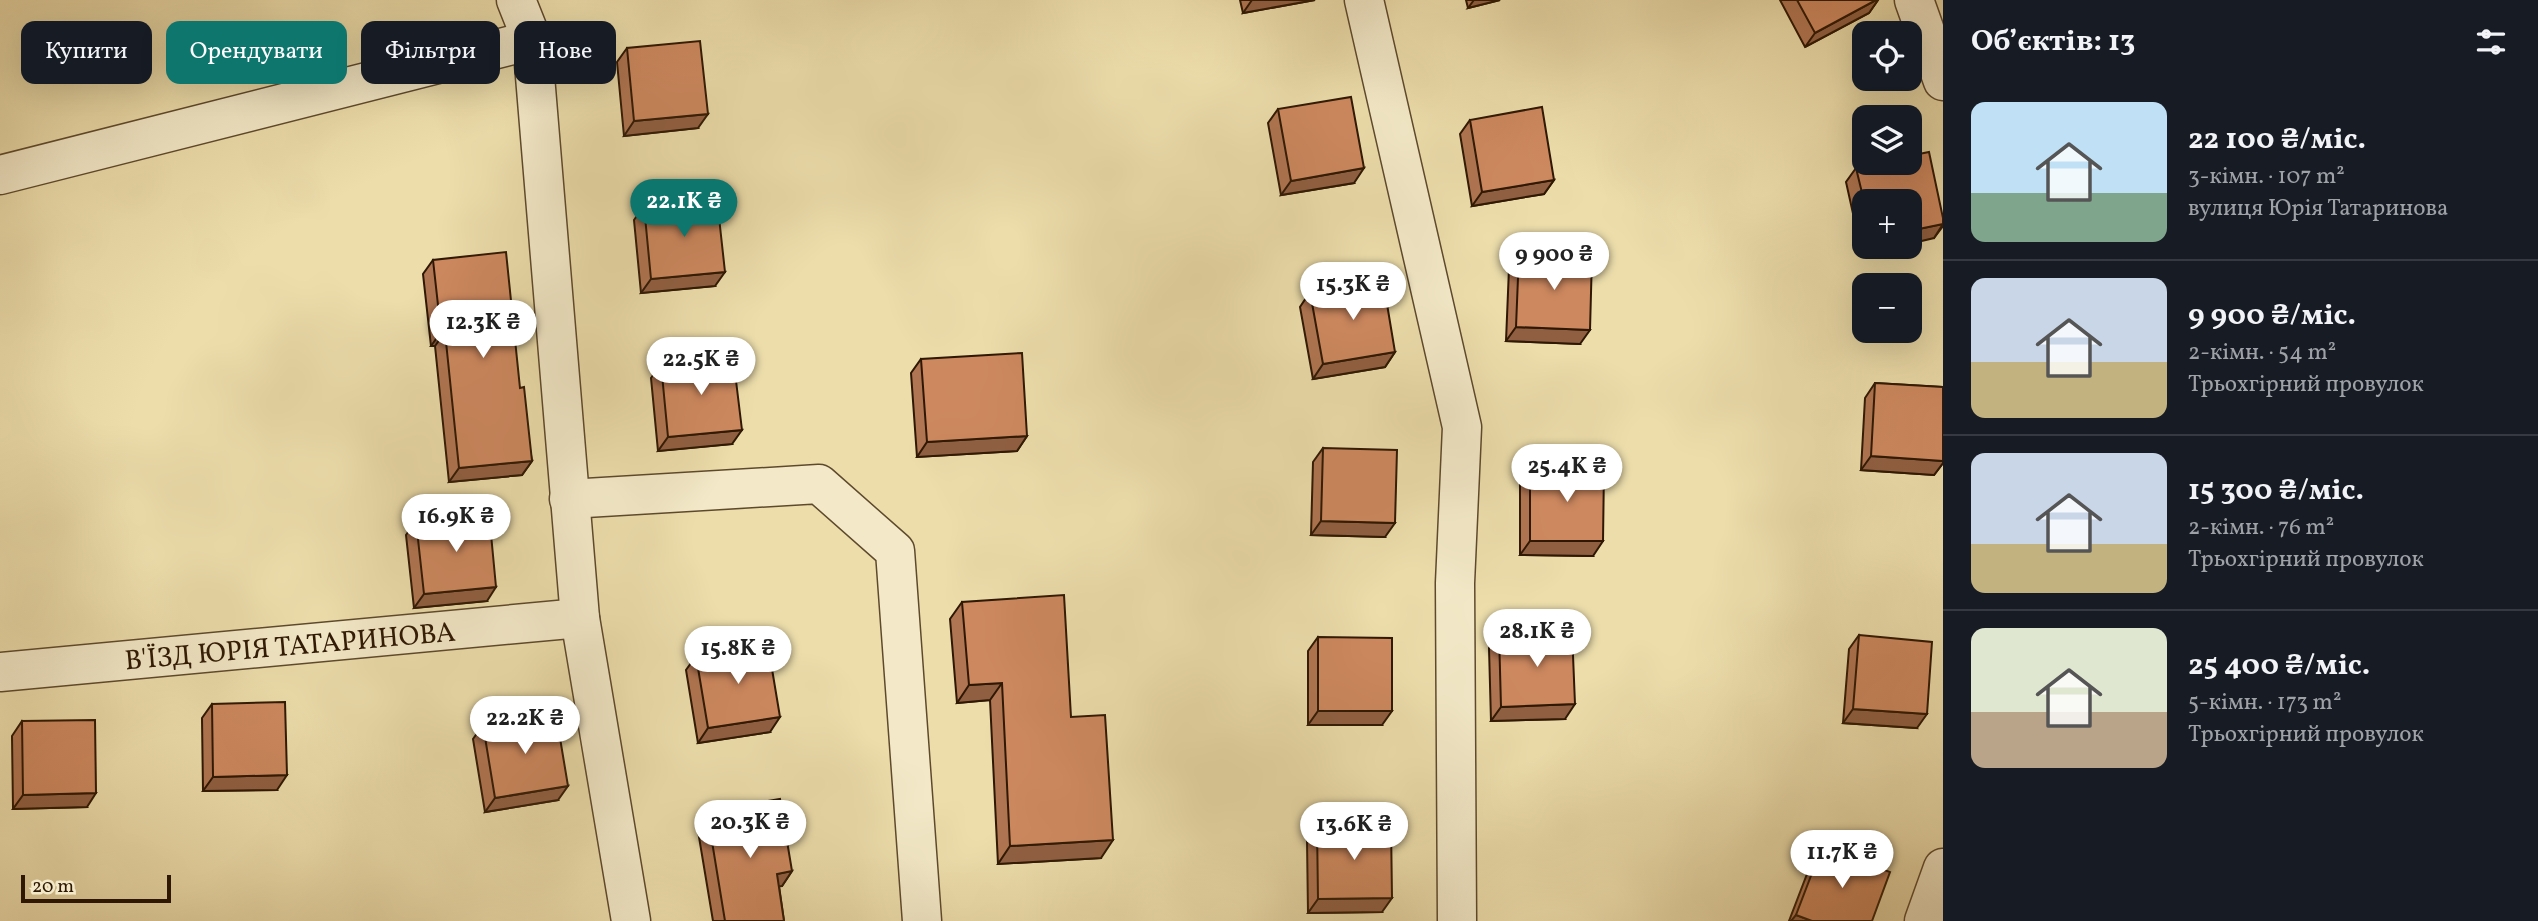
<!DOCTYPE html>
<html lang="uk">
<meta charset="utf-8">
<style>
body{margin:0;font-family:Vollkorn,serif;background:#20242c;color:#f1f3f6;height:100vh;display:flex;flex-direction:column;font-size:26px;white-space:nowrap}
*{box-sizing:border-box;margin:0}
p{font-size:23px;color:#9ea1a6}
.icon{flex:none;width:38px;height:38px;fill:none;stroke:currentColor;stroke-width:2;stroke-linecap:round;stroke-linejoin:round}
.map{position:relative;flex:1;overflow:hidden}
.details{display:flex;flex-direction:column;background:#171b24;width:595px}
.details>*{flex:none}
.banner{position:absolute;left:21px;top:21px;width:665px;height:63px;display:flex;gap:14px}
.buttons{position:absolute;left:1852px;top:21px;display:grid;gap:14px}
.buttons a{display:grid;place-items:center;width:70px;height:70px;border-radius:14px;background:#171b24;box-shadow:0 7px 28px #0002;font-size:35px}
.scale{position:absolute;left:21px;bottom:18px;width:150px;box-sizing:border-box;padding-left:7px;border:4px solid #2f1803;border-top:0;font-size:19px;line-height:24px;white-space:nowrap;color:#2f1803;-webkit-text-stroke:5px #f3e9c8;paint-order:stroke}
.price{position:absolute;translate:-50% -60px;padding:0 16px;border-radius:24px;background:#fff;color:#222;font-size:23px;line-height:46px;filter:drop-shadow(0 2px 4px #0008)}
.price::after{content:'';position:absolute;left:50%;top:42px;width:21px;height:16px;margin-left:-10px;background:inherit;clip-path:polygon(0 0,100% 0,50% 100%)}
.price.selected{background:#0f766e;color:#fff}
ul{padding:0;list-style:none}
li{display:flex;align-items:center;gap:21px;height:175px;padding:0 28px}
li+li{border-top:2px solid #363941}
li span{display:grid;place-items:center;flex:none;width:196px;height:140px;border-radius:14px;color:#555}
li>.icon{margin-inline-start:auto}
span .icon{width:84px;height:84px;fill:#fffc;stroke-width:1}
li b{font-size:30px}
h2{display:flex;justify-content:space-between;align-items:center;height:84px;padding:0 28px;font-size:30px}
.chip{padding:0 24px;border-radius:14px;background:#171b24;box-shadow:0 7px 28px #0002;font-size:24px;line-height:63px}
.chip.selected{background:#0f766e;color:#fff}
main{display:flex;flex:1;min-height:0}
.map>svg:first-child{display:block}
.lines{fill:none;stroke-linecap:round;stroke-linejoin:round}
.minor-casing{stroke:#5e492d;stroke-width:41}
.tertiary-casing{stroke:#5e492d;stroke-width:41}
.minor{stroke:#f3e9c8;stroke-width:38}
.tertiary{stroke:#f3e9c8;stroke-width:38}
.wall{fill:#b07552;stroke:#2f1803;stroke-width:2}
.shaded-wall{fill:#905f42;stroke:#2f1803;stroke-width:2}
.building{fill:#cd885f;stroke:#2f1803;stroke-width:2}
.labels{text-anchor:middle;stroke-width:5;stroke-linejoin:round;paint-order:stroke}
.street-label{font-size:28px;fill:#2f1803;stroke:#f3e9c8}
</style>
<main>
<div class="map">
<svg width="1943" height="921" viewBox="0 0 1943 921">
<rect width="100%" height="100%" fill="#ecddab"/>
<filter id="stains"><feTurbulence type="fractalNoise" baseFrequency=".00286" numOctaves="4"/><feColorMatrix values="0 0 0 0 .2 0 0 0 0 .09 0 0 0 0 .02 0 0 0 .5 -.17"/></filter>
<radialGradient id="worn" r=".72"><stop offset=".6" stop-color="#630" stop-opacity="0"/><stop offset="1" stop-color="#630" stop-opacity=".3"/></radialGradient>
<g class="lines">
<defs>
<g id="minor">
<polyline points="516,0 532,40 580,618 631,921"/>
<polyline points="1364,0 1462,427 1455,583 1457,921"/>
<polyline points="0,175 532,40"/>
<polyline points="569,499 819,484 895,551 922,921"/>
<polyline points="0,672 580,618"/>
</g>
<g id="tertiary">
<polyline points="1914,0 1943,81"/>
<polyline points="1924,921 1943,868"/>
</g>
</defs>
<use href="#minor" class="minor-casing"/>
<use href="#tertiary" class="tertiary-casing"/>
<use href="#minor" class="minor"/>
<use href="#tertiary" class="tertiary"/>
</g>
<g class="wall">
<polygon points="1240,0 1315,0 1243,13"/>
<polygon points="1466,0 1500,0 1468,8"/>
<polygon points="1780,0 1878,0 1869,13 1805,47"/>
<polygon points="627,48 698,128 624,136 617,62"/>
<polygon points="1278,109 1354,183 1281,195 1268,123"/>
<polygon points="1470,120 1554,180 1544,194 1472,206 1460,134"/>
<polygon points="1856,168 1943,218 1943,226 1934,238 1864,201 1864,247 1894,247 1862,254 1846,182"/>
<polygon points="644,206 715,286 641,293 634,220"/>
<polygon points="1519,253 1580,344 1506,341 1509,268"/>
<polygon points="433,260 520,388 532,461 522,475 449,482 435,346 431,346 423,274"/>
<polygon points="1310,292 1395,352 1385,367 1313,379 1300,307"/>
<polygon points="921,359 1027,436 1017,451 917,457 911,373"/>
<polygon points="661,364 732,444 658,451 651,378"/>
<polygon points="1875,383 1943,387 1943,463 1934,475 1861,470 1865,398"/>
<polygon points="1323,448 1385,537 1311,535 1313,462"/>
<polygon points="1530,467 1593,556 1520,555 1520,482"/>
<polygon points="416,521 487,601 414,608 406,535"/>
<polygon points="962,602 1071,717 1101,858 998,864 990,700 957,703 950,619"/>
<polygon points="1499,634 1565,719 1491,721 1489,648"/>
<polygon points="1859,635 1917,728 1843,723 1849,649"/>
<polygon points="1318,637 1382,725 1308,725 1308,651"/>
<polygon points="696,656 770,732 698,743 686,670"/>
<polygon points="212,704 277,790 203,791 202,718"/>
<polygon points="22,721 87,807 13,809 12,736"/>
<polygon points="483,725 558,800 485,812 473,739"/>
<polygon points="707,811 792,871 782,886 779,886 784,921 713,921 697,825"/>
<polygon points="1317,826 1382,912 1308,913 1307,840"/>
<polygon points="1822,847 1872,921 1789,921 1812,861"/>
</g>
<g class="shaded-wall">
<polygon points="1252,0 1315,0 1243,13"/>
<polygon points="1474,0 1500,0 1468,8"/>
<polygon points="1876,0 1878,0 1869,13 1805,47 1815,33"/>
<polygon points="708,114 698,128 624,136 634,121"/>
<polygon points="1364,168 1354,183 1281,195 1291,181"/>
<polygon points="1554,180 1544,194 1472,206 1482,192"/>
<polygon points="1943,224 1934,238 1909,244 1909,231"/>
<polygon points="1867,247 1894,247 1862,254"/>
<polygon points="725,272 715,286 641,293 651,279"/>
<polygon points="1516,327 1590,330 1580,344 1506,341"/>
<polygon points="441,332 445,332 435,346 431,346"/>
<polygon points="1395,352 1385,367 1313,379 1323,364"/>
<polygon points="742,430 732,444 658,451 668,437"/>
<polygon points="1027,436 1017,451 917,457 927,442"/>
<polygon points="1871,456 1943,461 1943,463 1934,475 1861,470"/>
<polygon points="532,461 522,475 449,482 459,468"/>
<polygon points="1321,521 1395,523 1385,537 1311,535"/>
<polygon points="1530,541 1603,541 1593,556 1520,555"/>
<polygon points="496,587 487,601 414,608 424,594"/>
<polygon points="1002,683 990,700 957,703 969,685"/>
<polygon points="1575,704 1565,719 1491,721 1501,707"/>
<polygon points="1853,709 1927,714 1917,728 1843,723"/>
<polygon points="1318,711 1392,711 1382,725 1308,725"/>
<polygon points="780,717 770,732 698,743 708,728"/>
<polygon points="287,775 277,790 203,791 213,777"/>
<polygon points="568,786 558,800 485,812 495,798"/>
<polygon points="96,793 87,807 13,809 23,795"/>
<polygon points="1113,840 1101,858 998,864 1010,846"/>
<polygon points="792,871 782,886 767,888 777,874"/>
<polygon points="1392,898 1382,912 1308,913 1318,899"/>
<polygon points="1796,915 1812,921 1791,921"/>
</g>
<g class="building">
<polygon points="1797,0 1876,0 1815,33"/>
<polygon points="700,41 708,114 634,121 627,48"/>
<polygon points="1351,97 1364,168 1291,181 1278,109"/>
<polygon points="1542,107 1554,180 1482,192 1470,120"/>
<polygon points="1929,152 1943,218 1943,224 1909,231 1909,201 1864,201 1856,168 1879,163 1909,163 1909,156"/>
<polygon points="717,199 725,272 651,279 644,206"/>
<polygon points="506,252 520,388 524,387 532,461 459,468 445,332 441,332 433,260"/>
<polygon points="1519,253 1592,256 1590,330 1516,327"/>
<polygon points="1383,280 1395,352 1323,364 1310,292"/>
<polygon points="1022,353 1027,436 927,442 921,359"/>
<polygon points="733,356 742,430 668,437 661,364"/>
<polygon points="1875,383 1943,387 1943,461 1871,456"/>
<polygon points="1323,448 1397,450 1395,523 1321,521"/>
<polygon points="1530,467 1604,468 1603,541 1530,541"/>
<polygon points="489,513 496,587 424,594 416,521"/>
<polygon points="1064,595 1071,717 1105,715 1113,840 1010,846 1002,683 969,685 962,602"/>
<polygon points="1572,631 1575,704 1501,707 1499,634"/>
<polygon points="1859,635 1932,642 1927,714 1853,709"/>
<polygon points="1318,637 1392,638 1392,711 1318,711"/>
<polygon points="768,645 780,717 708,728 696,656"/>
<polygon points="285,702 287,775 213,777 212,704"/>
<polygon points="556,714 568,786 495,798 483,725"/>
<polygon points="95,720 96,793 23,795 22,721"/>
<polygon points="780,799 792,871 777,874 784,921 725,921 707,811"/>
<polygon points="1391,825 1392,898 1318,899 1317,826"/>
<polygon points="1822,847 1890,872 1872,921 1812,921 1796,915"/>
</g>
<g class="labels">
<g class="street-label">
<text transform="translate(290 645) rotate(-5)" y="10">В'ЇЗД ЮРІЯ ТАТАРИНОВА</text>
</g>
</g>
<rect width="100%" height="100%" filter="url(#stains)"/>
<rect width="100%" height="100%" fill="url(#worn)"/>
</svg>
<div class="buttons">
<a><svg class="icon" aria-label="locate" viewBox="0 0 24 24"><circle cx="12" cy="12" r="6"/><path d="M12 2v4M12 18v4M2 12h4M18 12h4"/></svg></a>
<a><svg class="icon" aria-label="layers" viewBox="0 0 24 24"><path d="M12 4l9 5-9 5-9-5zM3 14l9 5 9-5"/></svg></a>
<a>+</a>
<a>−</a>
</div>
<div class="scale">20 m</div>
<b class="price selected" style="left:684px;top:239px">22.1K ₴</b>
<b class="price" style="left:1554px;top:292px">9 900 ₴</b>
<b class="price" style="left:1353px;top:322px">15.3K ₴</b>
<b class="price" style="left:483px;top:360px">12.3K ₴</b>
<b class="price" style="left:701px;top:397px">22.5K ₴</b>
<b class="price" style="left:1567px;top:504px">25.4K ₴</b>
<b class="price" style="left:456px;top:554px">16.9K ₴</b>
<b class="price" style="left:1537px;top:669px">28.1K ₴</b>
<b class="price" style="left:738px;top:686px">15.8K ₴</b>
<b class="price" style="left:525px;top:756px">22.2K ₴</b>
<b class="price" style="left:750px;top:860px">20.3K ₴</b>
<b class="price" style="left:1354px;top:862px">13.6K ₴</b>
<b class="price" style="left:1842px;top:890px">11.7K ₴</b>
<div class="banner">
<a class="chip">Купити</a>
<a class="chip selected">Орендувати</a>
<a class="chip">Фільтри</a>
<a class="chip">Нове</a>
</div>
</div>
<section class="details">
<h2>Об’єктів: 13<svg class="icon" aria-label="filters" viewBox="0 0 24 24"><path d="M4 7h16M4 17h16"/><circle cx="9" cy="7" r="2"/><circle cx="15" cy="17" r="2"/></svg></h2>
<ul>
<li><span style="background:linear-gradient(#bfe0f5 65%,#7fa58c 0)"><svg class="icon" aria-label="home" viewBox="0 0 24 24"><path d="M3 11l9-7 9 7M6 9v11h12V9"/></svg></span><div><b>22 100 ₴/міс.</b><p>3-кімн. · 107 m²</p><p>вулиця Юрія Татаринова</p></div></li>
<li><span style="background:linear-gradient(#c9d6e8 60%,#c2b280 0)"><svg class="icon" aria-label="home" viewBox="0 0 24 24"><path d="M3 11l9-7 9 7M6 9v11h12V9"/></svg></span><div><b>9 900 ₴/міс.</b><p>2-кімн. · 54 m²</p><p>Трьохгірний провулок</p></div></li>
<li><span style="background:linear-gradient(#c9d6e8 65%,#c2b280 0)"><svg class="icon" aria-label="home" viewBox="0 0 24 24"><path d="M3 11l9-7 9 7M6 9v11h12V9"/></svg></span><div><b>15 300 ₴/міс.</b><p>2-кімн. · 76 m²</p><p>Трьохгірний провулок</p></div></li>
<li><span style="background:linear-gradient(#dfe7d0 60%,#b9a48a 0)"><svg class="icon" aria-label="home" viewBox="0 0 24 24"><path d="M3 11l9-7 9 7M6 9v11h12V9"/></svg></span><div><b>25 400 ₴/міс.</b><p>5-кімн. · 173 m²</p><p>Трьохгірний провулок</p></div></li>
</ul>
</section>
</main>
